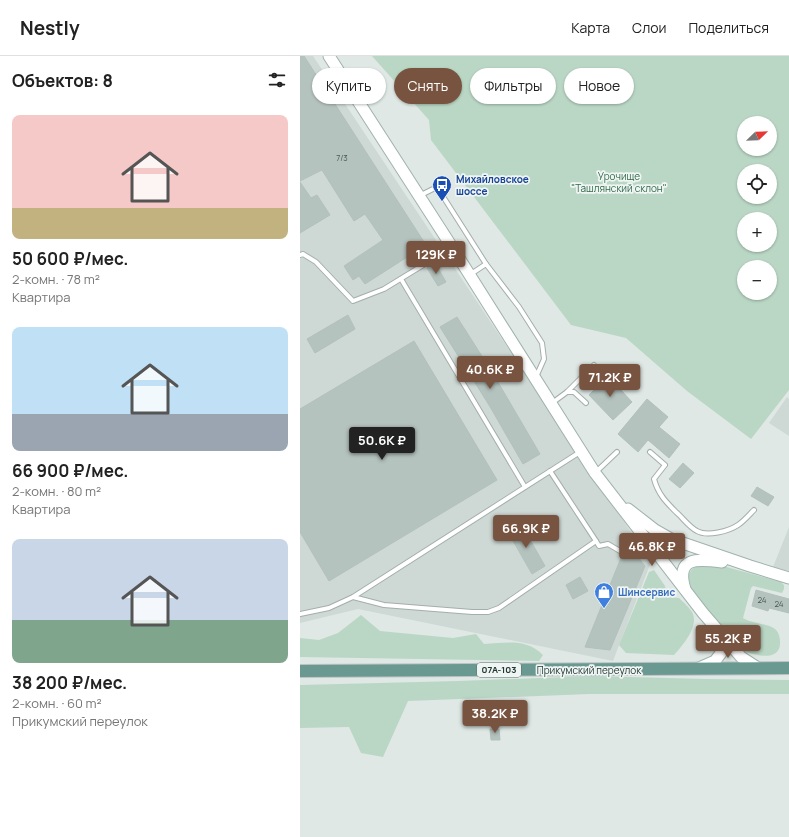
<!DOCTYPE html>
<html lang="ru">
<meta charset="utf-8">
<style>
body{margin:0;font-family:Manrope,sans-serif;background:#f6f6f6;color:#222;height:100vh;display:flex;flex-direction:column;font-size:15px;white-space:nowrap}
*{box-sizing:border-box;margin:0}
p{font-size:13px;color:#767676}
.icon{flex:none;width:22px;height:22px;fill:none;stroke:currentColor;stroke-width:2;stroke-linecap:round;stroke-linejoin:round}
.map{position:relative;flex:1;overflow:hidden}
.sheet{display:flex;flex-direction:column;background:#fff;width:300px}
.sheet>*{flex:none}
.banner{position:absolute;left:12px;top:12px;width:380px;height:36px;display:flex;gap:8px}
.needle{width:26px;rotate:67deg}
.fabs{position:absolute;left:437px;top:60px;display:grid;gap:8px}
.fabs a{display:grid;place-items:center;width:40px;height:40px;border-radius:50%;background:#fff;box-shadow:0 1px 3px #0004;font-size:20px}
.price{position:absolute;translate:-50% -34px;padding:0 9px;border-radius:4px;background:#785340;color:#fff;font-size:13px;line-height:26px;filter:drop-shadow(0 1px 2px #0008)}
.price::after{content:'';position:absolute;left:50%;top:24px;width:12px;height:9px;margin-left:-6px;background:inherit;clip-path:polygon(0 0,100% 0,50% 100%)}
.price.selected{background:#222;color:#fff}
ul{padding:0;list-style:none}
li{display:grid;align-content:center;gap:8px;height:212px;padding:0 12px}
li span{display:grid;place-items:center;height:124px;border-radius:8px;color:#555}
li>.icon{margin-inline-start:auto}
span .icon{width:72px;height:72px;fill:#fffc;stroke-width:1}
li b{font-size:17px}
h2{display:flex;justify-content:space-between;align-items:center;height:48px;padding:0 12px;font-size:17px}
.tag{padding:0 14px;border-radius:18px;background:#fff;box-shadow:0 1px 3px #0004;font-size:14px;line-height:36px}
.tag.selected{background:#785340;color:#fff}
header{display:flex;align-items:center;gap:24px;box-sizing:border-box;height:56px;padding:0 20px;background:#fff;border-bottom:1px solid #e0e0e0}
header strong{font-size:19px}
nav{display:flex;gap:22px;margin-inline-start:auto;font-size:14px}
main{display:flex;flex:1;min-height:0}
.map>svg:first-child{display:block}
.built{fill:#ced8d4}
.green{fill:#bad7c5;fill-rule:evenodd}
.building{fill:#b5c3be;stroke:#b2c1bc}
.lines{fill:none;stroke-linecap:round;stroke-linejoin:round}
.lane-casing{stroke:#a3afac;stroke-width:6}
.secondary-casing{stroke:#a0b3ae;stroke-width:13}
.primary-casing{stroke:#bdc3c2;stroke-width:14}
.lane{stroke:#fff;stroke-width:4}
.secondary{stroke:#fff;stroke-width:11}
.primary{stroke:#699991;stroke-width:12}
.labels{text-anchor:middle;stroke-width:3.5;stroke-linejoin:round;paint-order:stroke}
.number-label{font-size:8px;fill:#475956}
.shield{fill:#eff5f3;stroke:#606f6d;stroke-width:1}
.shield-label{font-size:9px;font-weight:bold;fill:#223633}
.park-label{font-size:10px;fill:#31684c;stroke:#eff5f3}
.transit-label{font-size:10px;font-weight:bold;fill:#164399;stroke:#eff5f3;text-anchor:start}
.shop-label{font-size:10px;font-weight:bold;fill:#366cbe;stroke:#eff5f3;text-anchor:start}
.street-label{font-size:10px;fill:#223633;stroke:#eff5f3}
</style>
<header>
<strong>Nestly</strong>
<nav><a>Карта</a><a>Слои</a><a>Поделиться</a></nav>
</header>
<main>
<section class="sheet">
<h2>Объектов: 8<svg class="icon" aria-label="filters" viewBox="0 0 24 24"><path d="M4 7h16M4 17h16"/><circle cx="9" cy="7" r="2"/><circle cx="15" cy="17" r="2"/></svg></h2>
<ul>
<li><span style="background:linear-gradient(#f6c9c9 75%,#c2b280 0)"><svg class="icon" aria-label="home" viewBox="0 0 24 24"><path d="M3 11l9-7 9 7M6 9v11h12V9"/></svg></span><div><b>50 600 ₽/мес.</b><p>2-комн. · 78 m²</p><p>Квартира</p></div></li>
<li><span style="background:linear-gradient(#bfe0f5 70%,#9aa5b1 0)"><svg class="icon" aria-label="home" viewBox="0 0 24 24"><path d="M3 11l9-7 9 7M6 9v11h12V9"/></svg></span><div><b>66 900 ₽/мес.</b><p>2-комн. · 80 m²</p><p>Квартира</p></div></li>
<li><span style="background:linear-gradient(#c9d6e8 65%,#7fa58c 0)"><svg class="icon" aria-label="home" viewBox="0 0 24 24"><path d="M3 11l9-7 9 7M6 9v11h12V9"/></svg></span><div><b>38 200 ₽/мес.</b><p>2-комн. · 60 m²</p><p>Прикумский переулок</p></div></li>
</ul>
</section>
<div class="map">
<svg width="489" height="781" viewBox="0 0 489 781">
<rect width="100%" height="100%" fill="#dfe8e5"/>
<g class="built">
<polygon points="0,0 13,0 351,506 313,605 58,553 0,567"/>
<polygon points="487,341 489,343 489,380 469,367"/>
<polygon points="489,471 489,515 473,511"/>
</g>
<g class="green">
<path d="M 72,0 L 489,0 L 489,334 L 451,383 L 387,335 L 326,282 L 271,269 L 131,84 L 129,64 ZM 444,67 L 470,67 L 470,93 L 444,93 ZM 444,115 L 470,115 L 470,141 L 444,141 ZM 444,163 L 470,163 L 470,189 L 444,189 ZM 444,211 L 470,211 L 470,237 L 444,237 Z"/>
<path d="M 408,506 L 481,526 L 484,529 L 484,533 L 482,537 L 453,530 L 451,532 L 443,562 C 450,567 469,568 475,573 C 478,575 480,581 480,585 C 482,609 448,598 437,592 L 392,534 L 388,520 C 392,510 398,509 408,506 Z"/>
<path d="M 354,514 L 365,530 L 367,541 L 379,542 C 383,546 389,551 392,556 C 400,570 382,590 374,599 L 326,597 L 319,589 L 349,516 Z"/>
<path d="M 61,559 L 80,575 L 153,582 L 176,578 L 184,588 C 206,587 226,582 243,599 L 239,605 L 0,601 L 0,582 L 19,584 L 38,577 Z"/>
<polygon points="292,620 406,623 489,624 489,638 289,638 108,645 83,701 61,697 49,671 0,672 0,629 158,625"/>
</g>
<g class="building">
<polygon points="0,0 4,0 126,189 65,228 59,220 53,224 44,210 83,184 65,158 54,165 22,114 0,125"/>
<polygon points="0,126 11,142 17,139 30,159 0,177"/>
<polygon points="135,207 146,226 138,230 127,212"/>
<polygon points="48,259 55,273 15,297 7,283"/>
<polygon points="157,261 192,316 240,398 223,408 189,349 140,271"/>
<polygon points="114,285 197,424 29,525 0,476 0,353"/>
<polygon points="308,320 332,346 313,364 289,339"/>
<polygon points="347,343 368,361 359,371 380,388 369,402 348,384 338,396 318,378"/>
<polygon points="383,407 394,417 380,432 369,423"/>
<polygon points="457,431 474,441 468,450 451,440"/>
<polygon points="221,468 245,510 232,518 208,476"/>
<polygon points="327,487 345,510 310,594 285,591"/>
<polygon points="280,521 288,535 273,543 266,529"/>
<polygon points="456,534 489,543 489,557 469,552 468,555 452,550"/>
<polygon points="190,673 199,673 200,684 191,684"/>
</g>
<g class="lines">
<defs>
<g id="lane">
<polyline points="119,140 137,131 186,208"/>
<polyline points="0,199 3,198 16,206 53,245 84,233 151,192"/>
<polyline points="171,218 186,208 219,251 242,287 244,303 236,321"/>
<polyline points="101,223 225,431"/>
<polyline points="267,336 274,336 286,347"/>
<polyline points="252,347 267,336 294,309"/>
<path d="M 350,396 L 365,409 L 354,423 C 358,438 366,446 376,456 C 383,462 389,471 397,475 C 407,481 429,475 438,469 C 444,465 449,459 454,454"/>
<polyline points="296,416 317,396"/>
<polyline points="296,485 299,490 308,488 320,495"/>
<polyline points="53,541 84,549 172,556 188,556 199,552 296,485 250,415"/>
<polyline points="0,558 29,552 53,541 280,396"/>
</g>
<g id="secondary">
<polyline points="29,0 152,191 295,417 403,557 441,601 458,612"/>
<polyline points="328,453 355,474 371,483 450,510 489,522"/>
<path d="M 385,533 C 375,500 398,503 422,506"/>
<polyline points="399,612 415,605 421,597 420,584 417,576"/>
</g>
<polyline id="primary" points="0,615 489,612"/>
</defs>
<use href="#lane" class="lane-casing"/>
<use href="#secondary" class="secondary-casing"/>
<use href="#primary" class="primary-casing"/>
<use href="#lane" class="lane"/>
<use href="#secondary" class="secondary"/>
<use href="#primary" class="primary"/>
</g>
<defs>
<symbol id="bus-pin" viewBox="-11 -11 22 30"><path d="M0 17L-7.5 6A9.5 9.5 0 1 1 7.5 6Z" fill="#1a4fb4" stroke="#eff5f3"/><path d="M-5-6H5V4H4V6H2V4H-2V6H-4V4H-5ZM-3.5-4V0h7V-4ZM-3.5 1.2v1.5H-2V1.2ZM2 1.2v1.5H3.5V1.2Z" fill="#fff"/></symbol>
<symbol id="shop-pin" viewBox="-11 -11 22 30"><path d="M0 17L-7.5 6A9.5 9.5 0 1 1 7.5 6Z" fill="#3f7fe0" stroke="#eff5f3"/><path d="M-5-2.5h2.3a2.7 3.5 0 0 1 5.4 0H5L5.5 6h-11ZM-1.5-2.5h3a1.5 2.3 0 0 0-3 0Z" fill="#fff"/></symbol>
</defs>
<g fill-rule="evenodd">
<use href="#bus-pin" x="131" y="118" width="22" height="30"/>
<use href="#shop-pin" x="293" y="525" width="22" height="30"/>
</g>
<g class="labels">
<g class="number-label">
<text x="42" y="105">7/3</text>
<text x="462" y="547">24</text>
<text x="479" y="551">24</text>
</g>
<rect class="shield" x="177" y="607" width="44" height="14" rx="3"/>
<g class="shield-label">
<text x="199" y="617">07А-103</text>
</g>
<g class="park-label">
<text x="319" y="124">Урочище<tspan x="319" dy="12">"Ташлянский склон"</tspan></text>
</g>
<g class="transit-label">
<text x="156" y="127">Михайловское<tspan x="156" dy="12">шоссе</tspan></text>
</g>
<g class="shop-label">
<text x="318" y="540">Шинсервис</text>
</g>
<g class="street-label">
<text x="289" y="618">Прикумский переулок</text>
</g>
</g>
</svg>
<div class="fabs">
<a><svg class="needle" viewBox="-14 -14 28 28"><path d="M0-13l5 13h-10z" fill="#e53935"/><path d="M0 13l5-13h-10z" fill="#767676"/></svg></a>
<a><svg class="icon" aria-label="locate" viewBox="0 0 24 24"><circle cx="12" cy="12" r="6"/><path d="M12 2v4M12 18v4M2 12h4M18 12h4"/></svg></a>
<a>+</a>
<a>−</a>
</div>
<b class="price" style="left:136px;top:219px">129K ₽</b>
<b class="price" style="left:190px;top:334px">40.6K ₽</b>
<b class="price" style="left:310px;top:342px">71.2K ₽</b>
<b class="price selected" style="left:82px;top:405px">50.6K ₽</b>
<b class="price" style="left:226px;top:493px">66.9K ₽</b>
<b class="price" style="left:352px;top:511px">46.8K ₽</b>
<b class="price" style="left:428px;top:603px">55.2K ₽</b>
<b class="price" style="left:195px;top:678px">38.2K ₽</b>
<div class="banner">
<a class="tag">Купить</a>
<a class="tag selected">Снять</a>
<a class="tag">Фильтры</a>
<a class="tag">Новое</a>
</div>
</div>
</main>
